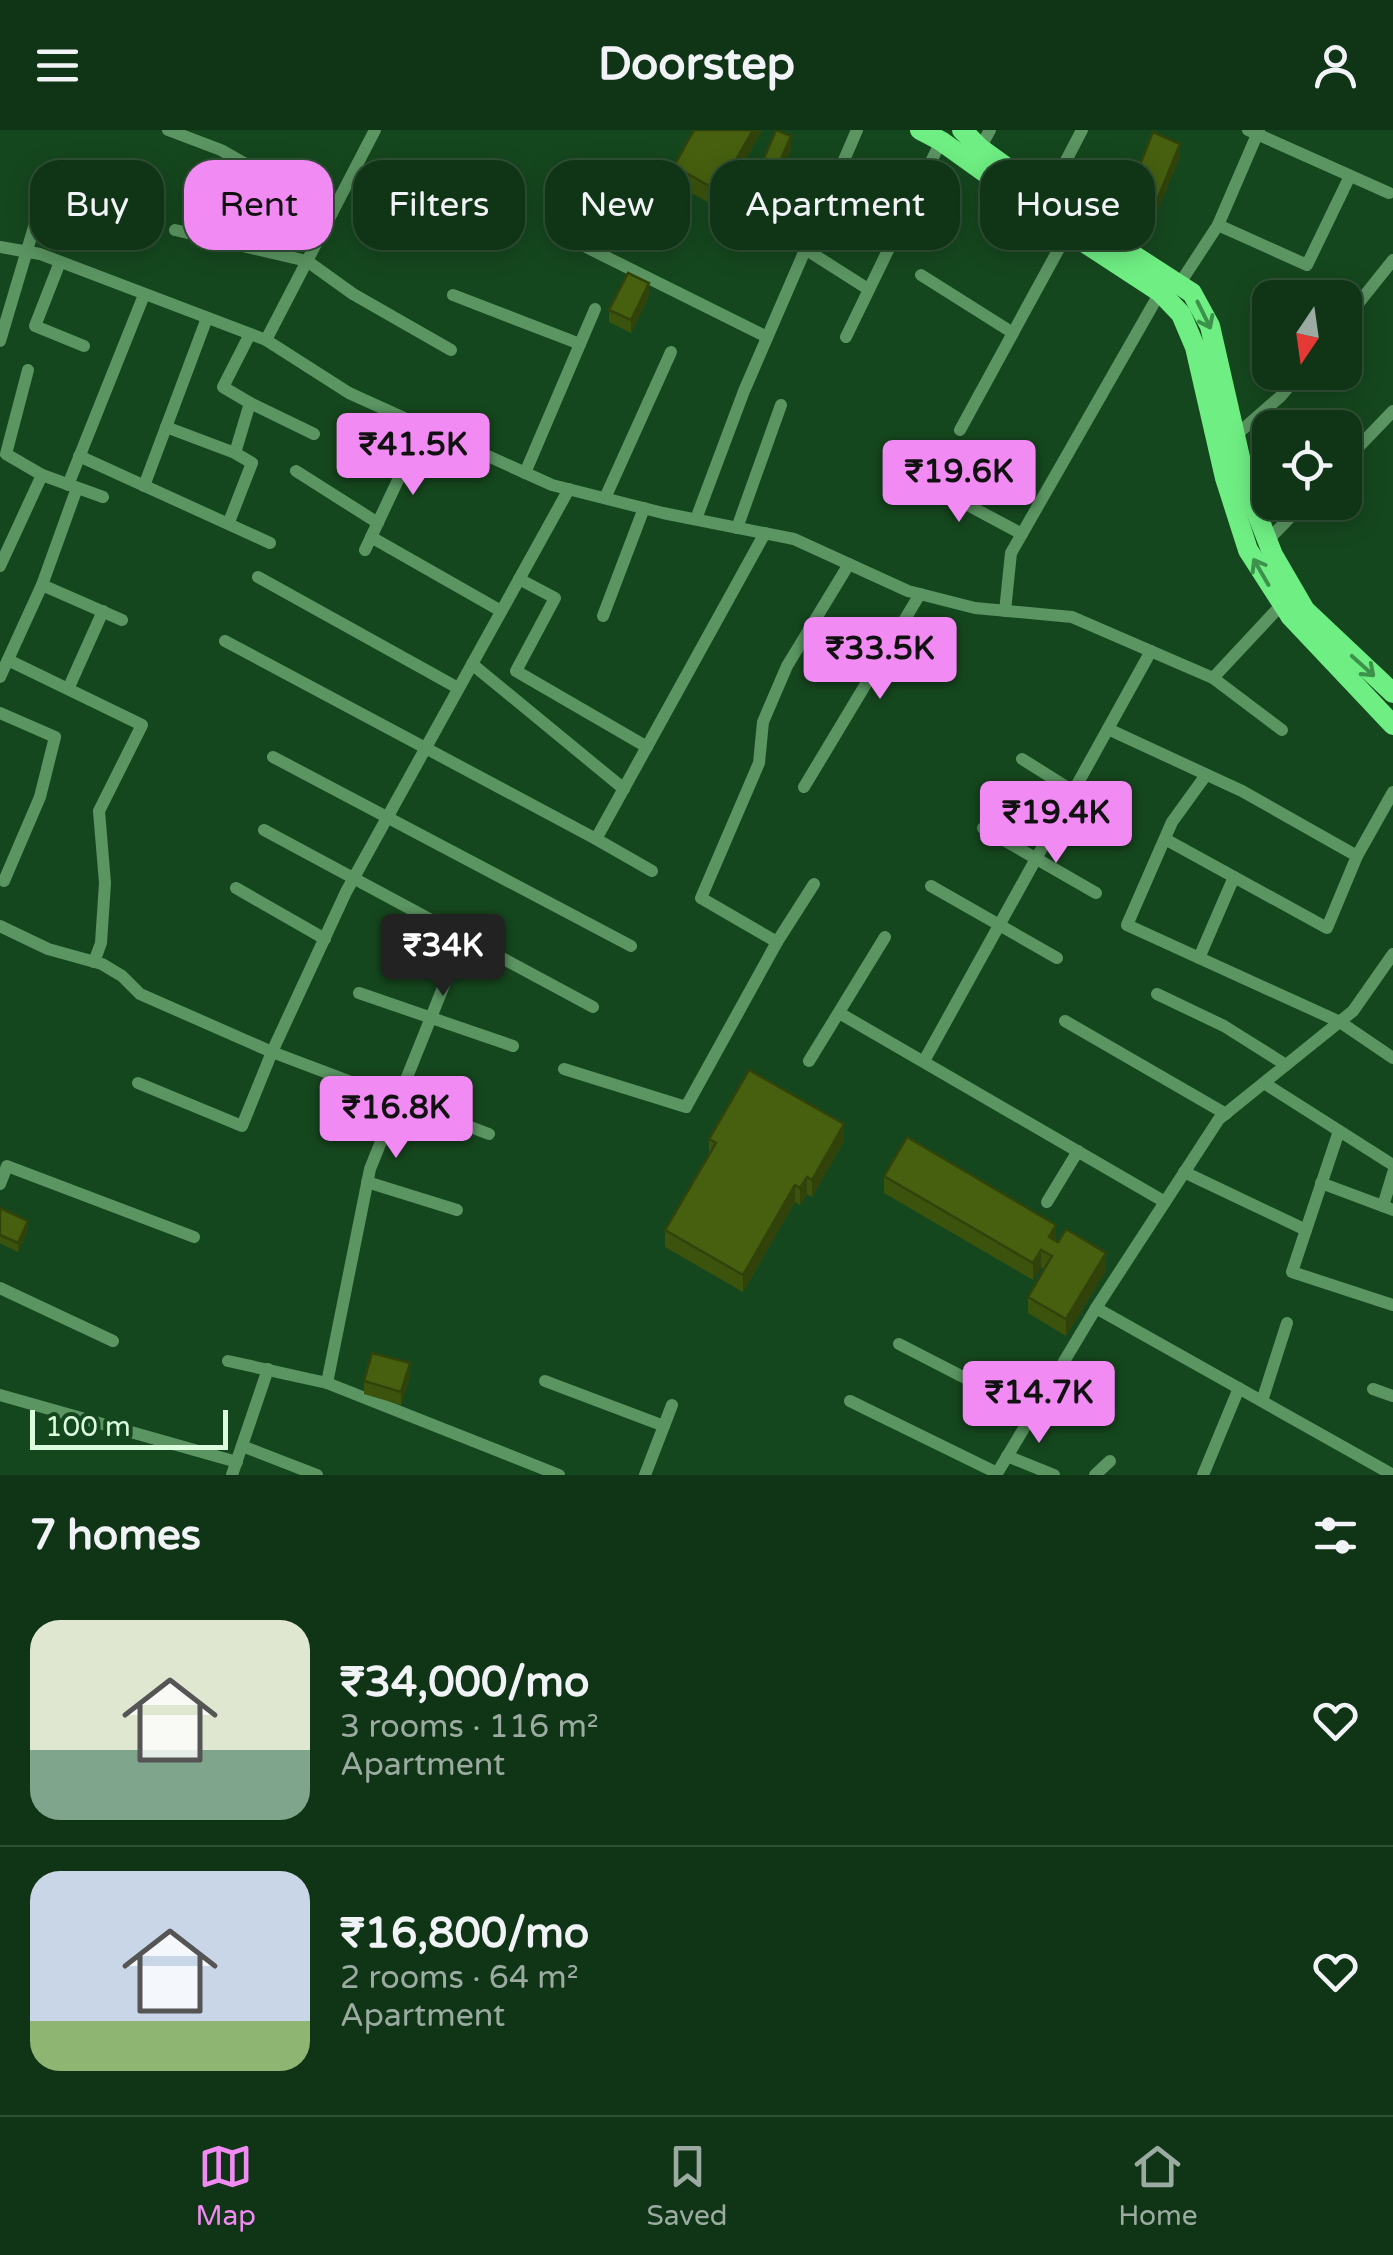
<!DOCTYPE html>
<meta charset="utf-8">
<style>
body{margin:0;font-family:"Varela Round",sans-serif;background:#1e4023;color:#f1f3f6;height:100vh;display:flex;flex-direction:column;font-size:38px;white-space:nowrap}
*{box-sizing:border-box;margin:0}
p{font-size:32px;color:#9caba1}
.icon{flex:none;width:55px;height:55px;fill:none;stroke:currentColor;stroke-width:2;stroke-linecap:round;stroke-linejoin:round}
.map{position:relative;height:1345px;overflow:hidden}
.panel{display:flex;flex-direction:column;background:#103516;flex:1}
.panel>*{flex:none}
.top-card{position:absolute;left:30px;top:30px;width:1335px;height:90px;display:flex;gap:20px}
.needle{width:65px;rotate:193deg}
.fabs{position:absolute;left:1252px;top:150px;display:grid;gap:20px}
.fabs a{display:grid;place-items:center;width:110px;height:110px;border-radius:20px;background:#103516;box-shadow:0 5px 25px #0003,0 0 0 2px #305035;font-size:50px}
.scale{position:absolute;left:30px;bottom:25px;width:198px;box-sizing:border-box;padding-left:10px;border:5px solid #dbfcdd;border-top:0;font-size:28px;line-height:35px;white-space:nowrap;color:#dbfcdd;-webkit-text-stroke:8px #15471e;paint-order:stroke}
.price{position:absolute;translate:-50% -85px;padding:0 22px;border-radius:10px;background:#f28af3;color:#111;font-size:32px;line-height:65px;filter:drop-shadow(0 2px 5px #0008)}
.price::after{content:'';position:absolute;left:50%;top:60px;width:30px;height:22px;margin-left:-15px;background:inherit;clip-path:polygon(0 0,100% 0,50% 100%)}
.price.selected{background:#222;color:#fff}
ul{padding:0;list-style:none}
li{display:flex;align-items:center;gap:30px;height:250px;padding:0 30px}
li+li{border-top:2px solid #305035}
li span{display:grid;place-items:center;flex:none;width:280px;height:200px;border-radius:30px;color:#555}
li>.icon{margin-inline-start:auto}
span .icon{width:120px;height:120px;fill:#fffc;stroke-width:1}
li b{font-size:42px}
h2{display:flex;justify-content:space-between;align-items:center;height:120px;padding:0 30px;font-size:42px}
.chip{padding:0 35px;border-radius:30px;background:#103516;box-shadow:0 5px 25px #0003,0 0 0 2px #305035;font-size:35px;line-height:90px}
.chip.selected{background:#f28af3;color:#111}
header{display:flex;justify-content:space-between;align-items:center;height:130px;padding:0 30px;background:#103516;font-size:45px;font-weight:800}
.dock{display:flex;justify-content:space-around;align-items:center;height:140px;border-top:2px solid #305035;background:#103516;font-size:28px;color:#9caba1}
.dock a{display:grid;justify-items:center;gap:5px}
.dock .selected{color:#f28af3}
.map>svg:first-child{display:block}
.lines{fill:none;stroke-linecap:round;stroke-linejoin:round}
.street{stroke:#5b9562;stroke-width:12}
.primary{stroke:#6fee83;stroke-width:20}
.wall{fill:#3c530e}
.shaded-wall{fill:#31430b}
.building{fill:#466010;stroke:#31430b;stroke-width:2.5}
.oneway{stroke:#3d924b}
</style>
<header><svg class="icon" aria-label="menu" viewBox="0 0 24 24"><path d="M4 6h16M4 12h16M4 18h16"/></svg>Doorstep<svg class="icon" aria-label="person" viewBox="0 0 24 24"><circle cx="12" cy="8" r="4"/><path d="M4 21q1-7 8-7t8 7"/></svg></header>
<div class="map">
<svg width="1393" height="1345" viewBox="0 0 1393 1345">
<rect width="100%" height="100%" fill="#15471e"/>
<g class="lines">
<g class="street">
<polyline points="168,0 221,20 332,83"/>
<polyline points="1248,0 1389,63"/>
<polyline points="980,18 990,0"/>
<polyline points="1047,67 1082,0"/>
<polyline points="1218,95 1307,135 1350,46"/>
<polyline points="175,100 307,131 353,164 451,220"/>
<polyline points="564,106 767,207"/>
<polyline points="0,117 40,124 266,210 349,263 552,355 663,383 794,409 908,461 975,478 1072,487 1213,548 1285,471"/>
<polyline points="805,119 868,159"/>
<polyline points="60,132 35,196 84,216"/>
<polyline points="921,145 1013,203"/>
<polyline points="1180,153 1218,95 1259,0"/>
<polyline points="453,165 580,214"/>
<polyline points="1345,190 1393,130"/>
<polyline points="846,207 941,11"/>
<polyline points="266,210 375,0"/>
<polyline points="0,211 42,70 122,99"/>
<polyline points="28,240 6,324 42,345"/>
<polyline points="250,273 314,304"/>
<polyline points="166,297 235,323 252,333 229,392"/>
<polyline points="960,300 1068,102"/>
<polyline points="1235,306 1281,266 1301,242"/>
<polyline points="235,323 250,273 223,257 250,204"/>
<polyline points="79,326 270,413"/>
<polyline points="1345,331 1393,281"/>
<polyline points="296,341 378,393"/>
<polyline points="525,343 595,179"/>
<polyline points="935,343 951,366 1022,404"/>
<polyline points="68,355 144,165"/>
<polyline points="144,356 207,188"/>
<polyline points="77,358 42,455 122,490"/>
<polyline points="605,368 671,222"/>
<polyline points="696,389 744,261 857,0"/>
<polyline points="737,398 781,275"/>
<polyline points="371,407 501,481"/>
<polyline points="1267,411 1305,372"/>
<polyline points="365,420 423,297"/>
<polyline points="0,436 42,345 103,367"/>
<polyline points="258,447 458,558"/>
<polyline points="519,449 555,468 516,541 647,617"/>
<polyline points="1005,481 1011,423 1162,159"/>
<polyline points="603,486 644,378"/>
<polyline points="225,511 596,709 765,403"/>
<polyline points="8,530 142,595 99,681 105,753 101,813 94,832"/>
<polyline points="472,534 624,659"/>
<polyline points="0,547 42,455"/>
<polyline points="1213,548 1282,600"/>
<polyline points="69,557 103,481"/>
<polyline points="0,583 55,607 40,667 4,751"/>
<polyline points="1108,599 1242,661 1357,726 1327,798 1165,709"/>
<polyline points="273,627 631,816"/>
<polyline points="1022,629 1108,683"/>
<polyline points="1206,645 1172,692 1127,795 1340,892 1393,928"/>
<polyline points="804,657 920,464"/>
<polyline points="983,698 1096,763"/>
<polyline points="264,700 593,877"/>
<polyline points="596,709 652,741"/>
<polyline points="1357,726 1393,662"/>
<polyline points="931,756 1057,828"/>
<polyline points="236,758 325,809"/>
<polyline points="0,796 48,819 102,834 122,846 140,864 272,922 489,1004"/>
<polyline points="777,812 701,768 759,633 763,592 787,536 849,434"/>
<polyline points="1199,828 1234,747"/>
<polyline points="359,863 513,916"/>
<polyline points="1157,864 1224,896 1286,935"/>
<polyline points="841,884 1165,1072"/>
<polyline points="1065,891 1226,984"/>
<polyline points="809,931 885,807"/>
<polyline points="924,931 1151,521"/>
<polyline points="564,939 686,977 777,812 814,754"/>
<polyline points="138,953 242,996 272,922 346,762 569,359"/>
<polyline points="1264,953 1393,1035"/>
<polyline points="1339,1001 1292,1142 1393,1175"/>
<polyline points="1184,1042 1306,1100"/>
<polyline points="367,1052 457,1080"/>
<polyline points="1321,1053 1393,1080"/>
<polyline points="0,1054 7,1036 194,1107"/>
<polyline points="1047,1072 1078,1021"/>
<polyline points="1383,1076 1393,1043"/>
<polyline points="0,1158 113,1211"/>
<polyline points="1096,1178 1393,1345"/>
<polyline points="899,1214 1033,1283"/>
<polyline points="228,1231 327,1253 559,1345"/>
<polyline points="545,1251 664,1296"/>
<polyline points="327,1253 370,1039 463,808"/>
<polyline points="1373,1259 1393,1266"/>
<polyline points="0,1265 237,1332"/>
<polyline points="850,1271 997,1343"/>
<polyline points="1262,1271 1287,1193"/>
<polyline points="242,1316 317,1345"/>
<polyline points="1007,1326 1054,1345"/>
<polyline points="232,1345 268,1239"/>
<polyline points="645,1345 672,1275"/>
<polyline points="996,1345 1096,1178 1219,989 1353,881 1393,824"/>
<polyline points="1095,1345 1110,1331"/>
<polyline points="1203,1345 1239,1258"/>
</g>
<g class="primary">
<polyline points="920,0 941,11 1068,102 1160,162 1181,184 1195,217 1225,348 1248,420 1291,487 1393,595"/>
<polyline points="962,0 980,18 1078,89 1192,163 1210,196 1247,358 1273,425 1305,480 1393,563"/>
</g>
</g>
<g class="wall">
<polygon points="762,0 718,78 674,53 674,36"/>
<polygon points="791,19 747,121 733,115 733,102"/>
<polygon points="1180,26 1155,87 1128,76 1128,64"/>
<polygon points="648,90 672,94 666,107 648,98"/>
<polygon points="649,166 631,203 609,192 609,180"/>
<polygon points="709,1009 844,1011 812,1067 807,1064 800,1075 795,1072 743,1162 665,1117 665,1100 709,1025"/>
<polygon points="884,1046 1056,1111 1106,1140 1066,1206 1028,1183 1028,1167 1045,1139 1041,1137 1033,1150 884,1063"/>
<polygon points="0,1078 28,1099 18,1122 0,1113"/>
<polygon points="410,1246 401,1275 364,1264 364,1251"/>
</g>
<g class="shaded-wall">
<polygon points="753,0 762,0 718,78 718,61"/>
<polygon points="791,6 791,19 747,121 747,108"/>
<polygon points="1180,14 1180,26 1155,87 1155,75"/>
<polygon points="672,86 672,94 666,107 666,98"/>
<polygon points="649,153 649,166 631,203 631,190"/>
<polygon points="844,994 844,1011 812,1067 812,1050"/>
<polygon points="807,1047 807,1064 800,1075 800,1058"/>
<polygon points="795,1055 795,1072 743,1162 743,1145"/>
<polygon points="28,1091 28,1099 18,1122 18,1113"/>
<polygon points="1056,1095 1056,1112 1049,1107"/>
<polygon points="1041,1120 1041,1137 1033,1150 1033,1133"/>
<polygon points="1106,1123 1106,1140 1066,1206 1066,1189"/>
<polygon points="410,1233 410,1246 401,1275 401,1262"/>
</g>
<g class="building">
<polygon points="694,0 753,0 718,61 674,36"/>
<polygon points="776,0 791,6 747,108 733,102"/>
<polygon points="1153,2 1180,14 1155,75 1128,64"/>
<polygon points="654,77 672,86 666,98 648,90"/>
<polygon points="628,143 649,153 631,190 609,180"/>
<polygon points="749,940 844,994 812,1050 807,1047 800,1058 795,1055 743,1145 665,1100 716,1013 709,1009"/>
<polygon points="907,1007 1056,1095 1049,1107 1058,1112 1066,1099 1106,1123 1066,1189 1028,1167 1052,1126 1041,1120 1033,1133 884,1046"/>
<polygon points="0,1078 28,1091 18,1113 0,1105"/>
<polygon points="372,1223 410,1233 401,1262 364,1251"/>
</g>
<defs><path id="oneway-shaft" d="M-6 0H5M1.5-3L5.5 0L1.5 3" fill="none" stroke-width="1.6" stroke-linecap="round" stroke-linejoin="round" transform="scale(2.5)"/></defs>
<g class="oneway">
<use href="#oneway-shaft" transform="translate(1204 185) rotate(64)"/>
<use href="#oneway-shaft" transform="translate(1261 442) rotate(-120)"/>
<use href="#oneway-shaft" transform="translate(1363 536) rotate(42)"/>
</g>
</svg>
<div class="fabs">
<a><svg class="needle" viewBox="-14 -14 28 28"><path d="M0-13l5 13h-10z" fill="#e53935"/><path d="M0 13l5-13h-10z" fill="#9caba1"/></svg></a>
<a><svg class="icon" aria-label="locate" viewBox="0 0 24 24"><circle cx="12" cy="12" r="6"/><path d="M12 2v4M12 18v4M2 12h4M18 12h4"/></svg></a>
</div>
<div class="scale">100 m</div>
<b class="price" style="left:413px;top:368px">₹41.5K</b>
<b class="price" style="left:959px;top:395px">₹19.6K</b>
<b class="price" style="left:880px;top:572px">₹33.5K</b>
<b class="price" style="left:1056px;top:736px">₹19.4K</b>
<b class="price selected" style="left:443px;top:869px">₹34K</b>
<b class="price" style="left:396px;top:1031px">₹16.8K</b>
<b class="price" style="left:1039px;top:1316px">₹14.7K</b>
<div class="top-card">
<a class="chip">Buy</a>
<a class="chip selected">Rent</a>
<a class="chip">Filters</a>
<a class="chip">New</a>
<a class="chip">Apartment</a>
<a class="chip">House</a>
</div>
</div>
<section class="panel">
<h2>7 homes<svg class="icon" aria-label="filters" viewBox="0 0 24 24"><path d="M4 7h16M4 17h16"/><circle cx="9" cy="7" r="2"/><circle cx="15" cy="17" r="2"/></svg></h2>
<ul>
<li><span style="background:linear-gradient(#dfe7d0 65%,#7fa58c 0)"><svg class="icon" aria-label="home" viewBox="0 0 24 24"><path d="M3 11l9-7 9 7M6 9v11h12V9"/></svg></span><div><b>₹34,000/mo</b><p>3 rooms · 116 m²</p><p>Apartment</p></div><svg class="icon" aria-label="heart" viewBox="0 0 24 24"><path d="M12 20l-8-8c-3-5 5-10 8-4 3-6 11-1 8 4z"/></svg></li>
<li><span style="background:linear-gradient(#c9d6e8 75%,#8fb573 0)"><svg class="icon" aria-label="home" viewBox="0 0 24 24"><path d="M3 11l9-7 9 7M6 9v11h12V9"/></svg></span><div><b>₹16,800/mo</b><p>2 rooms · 64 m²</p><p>Apartment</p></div><svg class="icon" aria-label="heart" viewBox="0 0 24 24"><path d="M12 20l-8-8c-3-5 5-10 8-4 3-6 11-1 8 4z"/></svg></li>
</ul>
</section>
<nav class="dock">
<a class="selected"><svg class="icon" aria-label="map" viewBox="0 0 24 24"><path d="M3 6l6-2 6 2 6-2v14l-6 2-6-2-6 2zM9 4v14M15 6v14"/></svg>Map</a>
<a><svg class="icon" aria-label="saved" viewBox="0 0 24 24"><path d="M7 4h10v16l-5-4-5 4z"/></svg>Saved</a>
<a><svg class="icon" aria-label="home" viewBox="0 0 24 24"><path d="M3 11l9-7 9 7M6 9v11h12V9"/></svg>Home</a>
</nav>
